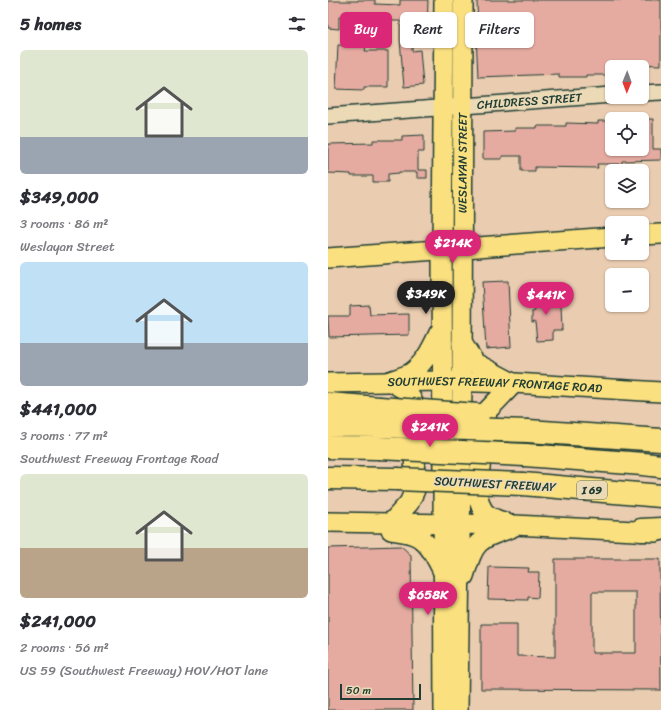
<!DOCTYPE html>
<meta charset="utf-8">
<style>
body{margin:0;font-family:Sriracha,sans-serif;background:#f2f2f3;color:#2b2b33;height:100vh;display:flex;flex-direction:column;font-size:15px;white-space:nowrap}
*{box-sizing:border-box;margin:0}
p{font-size:13px;color:#7c7c81}
.icon{flex:none;width:22px;height:22px;fill:none;stroke:currentColor;stroke-width:2;stroke-linecap:round;stroke-linejoin:round}
.map{position:relative;flex:1;overflow:hidden}
.sheet{display:flex;flex-direction:column;background:#fff;width:328px}
.sheet>*{flex:none}
.top-card{position:absolute;left:12px;top:12px;width:261px;height:36px;display:flex;gap:8px}
.needle{width:26px;rotate:181deg}
.controls{position:absolute;left:277px;top:60px;display:grid;gap:8px}
.controls a{display:grid;place-items:center;width:44px;height:44px;border-radius:6px;background:#fff;box-shadow:0 1px 3px #0004;font-size:20px}
.scale{position:absolute;left:12px;bottom:10px;width:81px;box-sizing:border-box;padding-left:4px;border:2px solid #1f3d34;border-top:0;font-size:11px;line-height:14px;white-space:nowrap;color:#1f3d34;-webkit-text-stroke:3px #ecdab7;paint-order:stroke}
.price{position:absolute;translate:-50% -34px;padding:0 9px;border-radius:14px;background:#db2777;color:#fff;font-size:13px;line-height:26px;filter:drop-shadow(0 1px 2px #0008)}
.price::after{content:'';position:absolute;left:50%;top:24px;width:12px;height:9px;margin-left:-6px;background:inherit;clip-path:polygon(0 0,100% 0,50% 100%)}
.price.selected{background:#222;color:#fff}
ul{padding:0;list-style:none}
li{display:grid;align-content:center;gap:8px;height:212px;padding:0 20px}
li span{display:grid;place-items:center;height:124px;border-radius:6px;color:#555}
li>.icon{margin-inline-start:auto}
span .icon{width:72px;height:72px;fill:#fffc;stroke-width:1}
li b{font-size:17px}
h2{display:flex;justify-content:space-between;align-items:center;height:48px;padding:0 20px;font-size:17px}
.chip{padding:0 14px;border-radius:6px;background:#fff;box-shadow:0 1px 3px #0004;font-size:14px;line-height:36px}
.chip.selected{background:#db2777;color:#fff}
main{display:flex;flex:1;min-height:0}
.map>svg:first-child{display:block}
.building{fill:#e5aba1;stroke:#1f3d34;fill-rule:evenodd}
.lines{fill:none;stroke-linecap:round;stroke-linejoin:round}
.minor-casing{stroke:#1f3d34;stroke-width:18}
.major-casing{stroke:#1f3d34;stroke-width:22}
.highway-casing{stroke:#1f3d34;stroke-width:25}
.minor{stroke:#ecdab7;stroke-width:15}
.major{stroke:#fbe080;stroke-width:19}
.highway{stroke:#fbe080;stroke-width:22}
.highway-bridge-casing{stroke:#1f3d34;stroke-width:25;stroke-linecap:butt}
.highway-bridge{stroke:#fbe080;stroke-width:22}
.labels{text-anchor:middle;stroke-width:3;stroke-linejoin:round;paint-order:stroke}
.shield{fill:#ecdab7;stroke:#5c6c5b;stroke-width:1}
.shield-label{font-size:11px;font-weight:bold;fill:#1f3d34}
.street-label{font-size:12px;fill:#1f3d34;stroke:#ecdab7}
</style>
<main>
<section class="sheet">
<h2>5 homes<svg class="icon" aria-label="filters" viewBox="0 0 24 24"><path d="M4 7h16M4 17h16"/><circle cx="9" cy="7" r="2"/><circle cx="15" cy="17" r="2"/></svg></h2>
<ul>
<li><span style="background:linear-gradient(#dfe7d0 70%,#9aa5b1 0)"><svg class="icon" aria-label="home" viewBox="0 0 24 24"><path d="M3 11l9-7 9 7M6 9v11h12V9"/></svg></span><div><b>$349,000</b><p>3 rooms · 86 m²</p><p>Weslayan Street</p></div></li>
<li><span style="background:linear-gradient(#bfe0f5 65%,#9aa5b1 0)"><svg class="icon" aria-label="home" viewBox="0 0 24 24"><path d="M3 11l9-7 9 7M6 9v11h12V9"/></svg></span><div><b>$441,000</b><p>3 rooms · 77 m²</p><p>Southwest Freeway Frontage Road</p></div></li>
<li><span style="background:linear-gradient(#dfe7d0 60%,#b9a48a 0)"><svg class="icon" aria-label="home" viewBox="0 0 24 24"><path d="M3 11l9-7 9 7M6 9v11h12V9"/></svg></span><div><b>$241,000</b><p>2 rooms · 56 m²</p><p>US 59 (Southwest Freeway) HOV/HOT lane</p></div></li>
</ul>
</section>
<div class="map">
<svg width="333" height="710" viewBox="0 0 333 710">
<rect width="100%" height="100%" fill="#eaccb0"/>
<filter id="ink" filterUnits="userSpaceOnUse"><feTurbulence type="fractalNoise" baseFrequency=".025" numOctaves="2"/><feDisplacementMap in="SourceGraphic" scale="8" xChannelSelector="R" yChannelSelector="G"/><feConvolveMatrix kernelMatrix="1 2 1 2 8 2 1 2 1" color-interpolation-filters="sRGB"/></filter>
<g filter="url(#ink)">
<g class="building">
<polygon points="30,0 47,0 47,4 72,5 72,0 100,0 99,31 85,30 84,51 92,50 95,85 76,87 72,40 72,21 29,21 29,17 11,17 11,29 0,28 0,1 30,1"/>
<polygon points="149,0 333,0 333,65 296,64 296,67 284,67 284,75 258,75 258,77 231,77 231,74 150,77 148,35 150,35"/>
<polygon points="10,45 38,46 37,51 60,51 60,87 36,87 36,90 8,89"/>
<polygon points="314,119 325,119 325,149 333,149 333,160 294,161 294,164 269,164 270,168 207,167 207,171 193,171 193,156 174,156 174,159 155,159 155,132 187,131 187,128 209,128 209,126 238,126 238,123 270,124 270,121 284,121 284,151 314,149"/>
<polygon points="96,135 96,152 90,152 90,170 99,170 99,178 89,178 89,172 71,172 71,173 60,174 60,182 45,182 45,176 23,176 23,174 0,173 0,144 45,143 45,140 74,140 74,136"/>
<polygon points="180,281 183,347 158,349 154,282"/>
<polygon points="223,291 224,306 233,305 234,330 225,330 225,340 209,341 207,321 204,322 204,312 207,311 206,292"/>
<polygon points="41,305 42,315 81,314 81,335 1,337 0,316 22,316 22,306"/>
<polygon points="73,546 83,555 85,710 0,710 0,548"/>
<path d="M 227,559 L 332,559 L 333,690 L 153,689 L 153,624 L 189,624 L 189,656 L 227,657 ZM 264,592 L 308,592 L 308,653 L 264,653 Z"/>
<polygon points="161,567 201,568 200,572 211,572 210,598 200,597 200,600 160,599"/>
</g>
<g class="lines">
<defs>
<g id="minor">
<polyline points="314,93 333,92"/>
<path id="s1" d="M 0,116 L 284,95"/>
</g>
<g id="major">
<polyline points="314,235 333,234"/>
<polyline points="0,258 284,237"/>
<polyline points="134,343 147,363 181,381"/>
<path d="M 65,380 C 71,378 78,376 83,373 C 97,363 104,348 111,333"/>
<polyline points="62,381 79,391 85,402 87,490 81,503 63,523"/>
<path id="s2" d="M 0,383 L 114,381 L 186,383 L 333,392"/>
<polyline points="0,522 186,525 328,532"/>
<path d="M 176,522 C 156,516 153,512 149,492 L 159,411 L 186,383"/>
<path d="M 63,530 C 71,531 79,532 86,535 C 100,540 109,559 115,572"/>
<path d="M 136,576 C 147,541 148,540 183,528"/>
<polyline points="116,710 114,250 116,0"/>
<path id="s3" d="M 130,710 L 134,382 L 135,0"/>
</g>
<g id="highway">
<polyline points="0,404 51,408"/>
<polyline points="0,425 50,426"/>
<polyline points="200,431 333,440"/>
<polyline points="0,447 50,448"/>
<polyline points="197,455 315,464 333,466"/>
<polyline points="0,478 69,479"/>
<polyline points="195,484 333,496"/>
<polyline points="313,530 333,529"/>
</g>
</defs>
<use href="#minor" class="minor-casing"/>
<use href="#major" class="major-casing"/>
<use href="#highway" class="highway-casing"/>
<use href="#minor" class="minor"/>
<use href="#major" class="major"/>
<use href="#highway" class="highway"/>
<defs>
<g id="highway-bridge">
<polyline points="51,408 150,415"/>
<polyline points="50,426 200,431"/>
<polyline points="50,448 197,455"/>
<polyline points="69,479 195,484"/>
</g>
</defs>
<use href="#highway-bridge" class="highway-bridge-casing"/>
<use href="#highway-bridge" class="highway-bridge"/>
</g>
</g>
<g class="labels">
<rect class="shield" x="249" y="481" width="30" height="18" rx="3"/>
<g class="shield-label">
<text x="264" y="494">I 69</text>
</g>
<g class="street-label">
<text dy="4" stroke="none"><textPath href="#s1" startOffset="202">CHILDRESS STREET</textPath></text>
<text dy="4" stroke="none"><textPath href="#s3" startOffset="547">WESLAYAN STREET</textPath></text>
<text dy="4" stroke="none"><textPath href="#s2" startOffset="167">SOUTHWEST FREEWAY FRONTAGE ROAD</textPath></text>
<text transform="translate(167 484) rotate(3)" y="4">SOUTHWEST FREEWAY</text>
</g>
</g>
</svg>
<div class="controls">
<a><svg class="needle" viewBox="-14 -14 28 28"><path d="M0-13l5 13h-10z" fill="#e53935"/><path d="M0 13l5-13h-10z" fill="#7c7c81"/></svg></a>
<a><svg class="icon" aria-label="locate" viewBox="0 0 24 24"><circle cx="12" cy="12" r="6"/><path d="M12 2v4M12 18v4M2 12h4M18 12h4"/></svg></a>
<a><svg class="icon" aria-label="layers" viewBox="0 0 24 24"><path d="M12 4l9 5-9 5-9-5zM3 14l9 5 9-5"/></svg></a>
<a>+</a>
<a>−</a>
</div>
<div class="scale">50 m</div>
<b class="price" style="left:125px;top:264px">$214K</b>
<b class="price selected" style="left:98px;top:315px">$349K</b>
<b class="price" style="left:218px;top:316px">$441K</b>
<b class="price" style="left:102px;top:448px">$241K</b>
<b class="price" style="left:100px;top:616px">$658K</b>
<div class="top-card">
<a class="chip selected">Buy</a>
<a class="chip">Rent</a>
<a class="chip">Filters</a>
</div>
</div>
</main>
